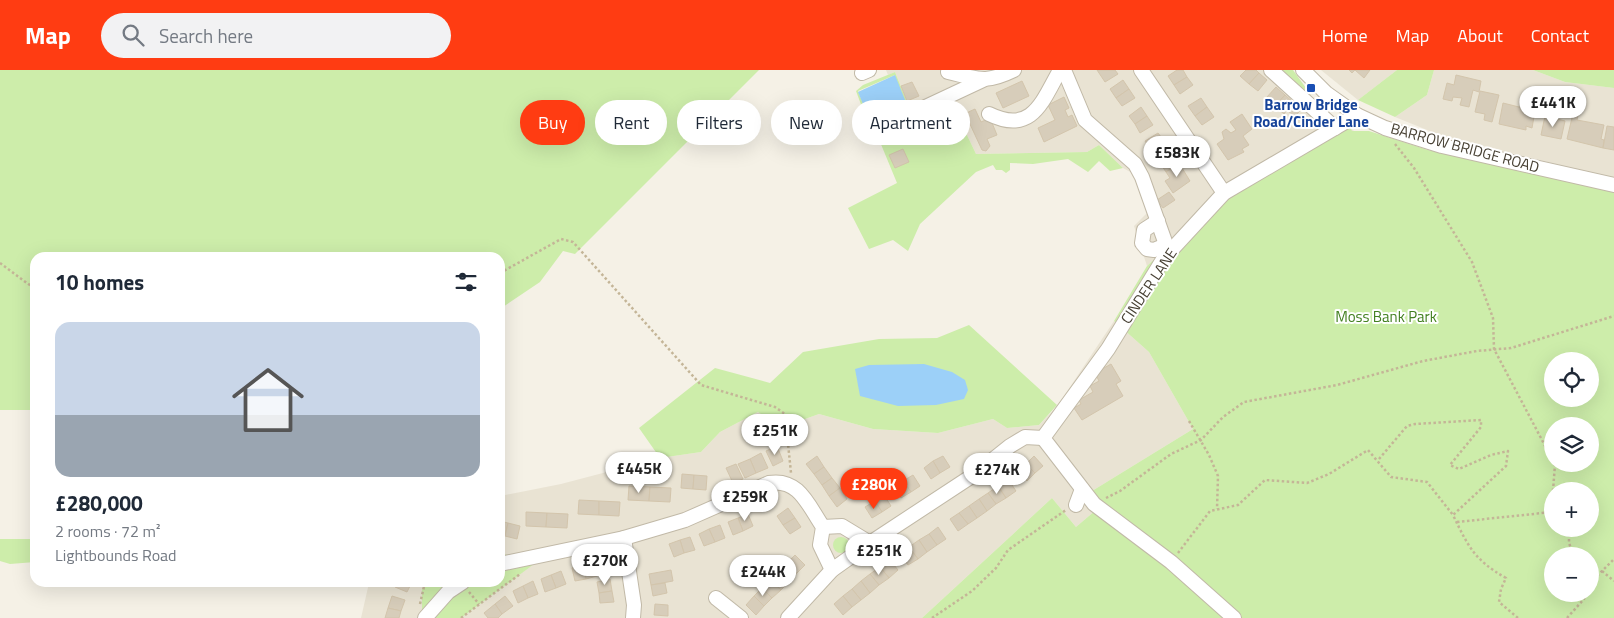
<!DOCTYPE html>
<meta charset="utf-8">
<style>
body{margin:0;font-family:"Titillium Web",sans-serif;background:#f2f2f3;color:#1f2937;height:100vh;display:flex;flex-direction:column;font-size:19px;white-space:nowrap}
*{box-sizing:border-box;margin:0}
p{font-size:16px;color:#747a83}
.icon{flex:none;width:28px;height:28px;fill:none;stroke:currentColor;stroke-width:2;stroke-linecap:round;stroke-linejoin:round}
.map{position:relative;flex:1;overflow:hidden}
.side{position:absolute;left:30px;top:182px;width:475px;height:335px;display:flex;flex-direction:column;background:#fff;border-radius:15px;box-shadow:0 5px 20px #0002}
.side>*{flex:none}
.guide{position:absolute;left:520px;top:30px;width:475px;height:45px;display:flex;gap:10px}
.controls{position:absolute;left:1544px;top:282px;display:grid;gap:10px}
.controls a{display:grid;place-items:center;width:55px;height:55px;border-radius:50%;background:#fff;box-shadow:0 5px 20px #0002;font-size:25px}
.price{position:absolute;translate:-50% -42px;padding:0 11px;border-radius:18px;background:#fff;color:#222;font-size:16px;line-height:32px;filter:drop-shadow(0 1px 2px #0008)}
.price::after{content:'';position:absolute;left:50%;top:30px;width:15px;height:11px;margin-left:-8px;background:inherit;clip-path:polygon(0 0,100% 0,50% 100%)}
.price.on{background:#ff3c12;color:#fff}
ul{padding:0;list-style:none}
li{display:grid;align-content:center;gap:10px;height:265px;padding:0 25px}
li span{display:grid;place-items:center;height:155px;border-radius:15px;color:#555}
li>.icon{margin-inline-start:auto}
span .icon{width:90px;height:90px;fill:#fffc;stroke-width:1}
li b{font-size:21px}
h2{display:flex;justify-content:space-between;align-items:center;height:60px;padding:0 25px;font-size:21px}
.tag{padding:0 18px;border-radius:22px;background:#fff;box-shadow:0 5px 20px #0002;font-size:18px;line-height:45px}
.tag.on{background:#ff3c12;color:#fff}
header{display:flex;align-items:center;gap:30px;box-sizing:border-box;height:70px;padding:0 25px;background:#ff3c12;color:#fff}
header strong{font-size:24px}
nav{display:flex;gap:28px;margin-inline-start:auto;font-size:18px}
.search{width:350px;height:45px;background:#f2f2f3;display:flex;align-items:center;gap:12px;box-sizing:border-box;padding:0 18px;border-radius:28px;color:#747a83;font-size:19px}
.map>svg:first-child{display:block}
.residential{fill:#e9e3d3}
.green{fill:#cdedaa;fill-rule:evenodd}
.water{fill:#9cd0f8}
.building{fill:#d7cdba;stroke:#d3c5ac}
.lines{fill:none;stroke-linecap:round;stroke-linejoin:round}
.minor-casing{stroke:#c1b9a7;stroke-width:16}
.path{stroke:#c4b597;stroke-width:2.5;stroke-dasharray:2.5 2.5;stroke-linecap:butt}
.minor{stroke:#fff;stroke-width:14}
.transit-dot{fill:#1a4fb4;stroke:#fff;stroke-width:2}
.labels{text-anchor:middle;stroke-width:4;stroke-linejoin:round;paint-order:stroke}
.transit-label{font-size:15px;font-weight:bold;fill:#164399;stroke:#fff}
.street-label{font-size:15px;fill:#484134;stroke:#fff}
.park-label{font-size:15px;fill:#438021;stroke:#fff}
</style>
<header>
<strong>Map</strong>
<div class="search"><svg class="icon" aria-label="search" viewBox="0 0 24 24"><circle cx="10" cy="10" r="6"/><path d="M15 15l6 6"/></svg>Search here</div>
<nav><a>Home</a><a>Map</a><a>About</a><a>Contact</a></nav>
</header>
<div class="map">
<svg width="1614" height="548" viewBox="0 0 1614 548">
<rect width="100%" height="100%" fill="#f5f1e6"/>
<g class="residential">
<polygon points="886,0 1280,0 1332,45 1354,61 1341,64 1161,183 1147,196 1134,156 1147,143 1134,104 1123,98 1099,75 1087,82 976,84 946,22 910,39 895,2 888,5"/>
<polygon points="1321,0 1397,0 1358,30"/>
<polygon points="1434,0 1533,0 1565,12 1614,18 1614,109 1437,64 1395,47 1427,25"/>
<polygon points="1114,251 1149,282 1193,359 1092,421 1103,434 1076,457 1052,428 922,548 361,548 369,513 500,512 500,426 561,414 660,388 701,382 720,362 758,342 780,358 819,344 873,359 938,363 993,349 1007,358 1039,355 1058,335"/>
</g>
<g class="green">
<polygon points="0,0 759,0 575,184 563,181 540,212 500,239 500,188 35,188 35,340 0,340"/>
<polygon points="1280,0 1293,0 1311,25 1281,1"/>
<polygon points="1397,0 1434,0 1427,25 1395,47 1358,30"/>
<polygon points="1533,0 1614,0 1614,18 1565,12"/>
<path d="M 895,2 L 910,39 L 946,21 L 976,84 L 1087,82 L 1099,75 L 1123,98 L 1110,101 L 1099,91 L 1088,102 L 1068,89 L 1033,94 L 1010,93 L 1010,100 L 1006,103 L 1002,100 L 996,100 L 993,95 L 976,102 L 920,154 L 908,181 L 893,170 L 869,179 L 848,138 L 897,113 L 873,55 L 869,56 L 856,21 L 863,15 ZM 895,5 L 870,51 L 858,21 Z"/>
<path d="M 1346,52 L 1352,61 L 1369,61 L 1428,80 L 1614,121 L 1614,548 L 922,548 L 1052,428 L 1076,457 L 1103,434 L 1092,421 L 1193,359 L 1149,282 L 1114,251 L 1147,196 L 1224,123 ZM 1552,291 L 1590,291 L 1590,329 L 1552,329 ZM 1552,356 L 1590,356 L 1590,394 L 1552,394 ZM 1552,421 L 1590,421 L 1590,459 L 1552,459 ZM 1552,486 L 1590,486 L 1590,524 L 1552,524 Z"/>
<polygon points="969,255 1057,335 1039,355 1007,358 993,349 938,363 873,359 819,344 780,358 758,342 720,362 701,382 660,388 639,358 715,298 770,313 803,282 879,269 937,268"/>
<circle cx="841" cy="475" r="8"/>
<polygon points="0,469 35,469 35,492 10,494 0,491"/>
<polygon points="500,483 519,488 549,483 461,548 422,548 422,519 427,513 500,512"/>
</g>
<g class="water">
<polygon points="895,5 907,35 870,51 858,22"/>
<polygon points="924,294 952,302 965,310 968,320 964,329 936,335 898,336 860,326 855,299 869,295"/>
</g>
<g class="building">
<polygon points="1097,0 1115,0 1118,4 1105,12"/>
<polygon points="1177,0 1183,0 1187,7 1174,15 1168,6"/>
<polygon points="1246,0 1256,0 1259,3 1249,14 1240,6"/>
<polygon points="1349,0 1370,0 1364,8 1355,0 1352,3"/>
<polygon points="1259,3 1267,10 1258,21 1249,14"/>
<polygon points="1456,5 1481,11 1479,22 1473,20 1469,37 1460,35 1462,28 1453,27 1452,31 1443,29 1447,13 1454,15"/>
<polygon points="1187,7 1193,15 1180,24 1174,15"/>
<polygon points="1123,10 1129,19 1116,28 1110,19"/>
<polygon points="1022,11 1029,26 1003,38 996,23"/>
<polygon points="912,12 919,26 907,31 901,16"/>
<polygon points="1276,17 1285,25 1275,36 1266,28"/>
<polygon points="1129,19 1135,28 1122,36 1116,28"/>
<polygon points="1480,21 1499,25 1492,52 1484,50 1485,44 1475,42"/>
<polygon points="1285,25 1301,39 1295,47 1287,40 1284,44 1275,36"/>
<polygon points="1064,27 1069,38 1065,40 1068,47 1072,45 1077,56 1044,72 1038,58 1055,50 1048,35"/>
<polygon points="1201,28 1207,37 1195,46 1188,36"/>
<polygon points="1503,33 1535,41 1532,58 1526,56 1526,60 1499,54"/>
<polygon points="1575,35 1580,36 1577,50 1604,55 1601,69 1604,70 1603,78 1567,69"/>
<polygon points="1141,37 1147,46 1135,54 1129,46"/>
<polygon points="1207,37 1214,47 1202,55 1195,46"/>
<polygon points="975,39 981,52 990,48 997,65 987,69 990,76 986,81 982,80 969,52 966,53 962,45"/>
<polygon points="1242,44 1252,59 1243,66 1249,75 1242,79 1244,82 1228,90 1217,74 1224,69 1222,62 1226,59 1231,63 1236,60 1230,52"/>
<polygon points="1147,46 1153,55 1140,63 1135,54"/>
<polygon points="1545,46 1565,51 1561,69 1541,65"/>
<polygon points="1607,56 1614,57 1614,80 1603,78"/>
<polygon points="1158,63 1164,71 1151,80 1145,71"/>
<polygon points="1164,71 1170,80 1157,89 1151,80"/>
<polygon points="903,79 909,92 895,98 889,85"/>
<polygon points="1173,84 1179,93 1166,102 1160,93"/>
<polygon points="1179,93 1190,111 1173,123 1165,111 1170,108 1166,102"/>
<polygon points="1169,122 1175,130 1163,138 1157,130"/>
<polygon points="1111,294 1121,311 1116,314 1123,326 1082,350 1074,338 1081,334 1079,330 1093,322 1090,316 1099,311 1095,303"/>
<polygon points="777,376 783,391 773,396 766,381"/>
<polygon points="761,383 768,398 756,403 750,389"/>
<polygon points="817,386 824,397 814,404 806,394"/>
<polygon points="943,386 950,397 940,403 933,391"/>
<polygon points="1034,386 1043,396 1035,403 1026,394"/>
<polygon points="750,389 756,403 745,408 738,394"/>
<polygon points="933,391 940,403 931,409 924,398"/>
<polygon points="736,394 743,409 733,413 726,398"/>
<polygon points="1026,394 1035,403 1027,411 1018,401"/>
<polygon points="824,397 832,408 822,415 814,404"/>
<polygon points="682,404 694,405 693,419 681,418"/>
<polygon points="694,405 707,406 706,420 693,419"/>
<polygon points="913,405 920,416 911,422 903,411"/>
<polygon points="832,408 840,418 829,426 822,415"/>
<polygon points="1008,409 1016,421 1006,428 998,416"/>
<polygon points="903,411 911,422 901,428 894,417"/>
<polygon points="629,416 650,417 649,431 628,430"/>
<polygon points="998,416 1006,428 996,434 988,423"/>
<polygon points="650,417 671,418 670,432 649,431"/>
<polygon points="840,418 847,429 837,437 829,426"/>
<polygon points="988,423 996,434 987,441 979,429"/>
<polygon points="884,425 891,436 882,442 875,431"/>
<polygon points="979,429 987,441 977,448 969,436"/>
<polygon points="579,430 599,431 599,445 578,444"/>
<polygon points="599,431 620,432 619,446 599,445"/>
<polygon points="875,431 882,442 872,448 865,437"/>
<polygon points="969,436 977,448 968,454 959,443"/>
<polygon points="788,438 795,448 783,455 777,446"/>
<polygon points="526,442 547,443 546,457 526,456"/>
<polygon points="547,443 568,444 567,458 546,457"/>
<polygon points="959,443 968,454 958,461 950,449"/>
<polygon points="748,444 753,456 743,461 738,448"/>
<polygon points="738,448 743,461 733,465 728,452"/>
<polygon points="795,448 801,457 790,464 783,455"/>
<polygon points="500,451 508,453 505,466 500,465"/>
<polygon points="508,453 520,456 517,469 505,466"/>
<polygon points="720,455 725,468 715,472 709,459"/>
<polygon points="938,457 946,469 937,475 929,464"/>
<polygon points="709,459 715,472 704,476 699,464"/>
<polygon points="929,464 937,475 927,482 919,470"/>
<polygon points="690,467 695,480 684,483 680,470"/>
<polygon points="680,470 684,483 674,487 669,474"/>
<polygon points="919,470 927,482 918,489 909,477"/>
<polygon points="909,477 918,489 908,495 900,484"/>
<polygon points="795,485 805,495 797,503 787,493"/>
<polygon points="889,489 898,500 889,508 880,497"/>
<polygon points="594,493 597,506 586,509 583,495"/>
<polygon points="787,493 797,503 789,512 779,501"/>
<polygon points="583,495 586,509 575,511 572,498"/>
<polygon points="880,497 889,508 879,515 870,504"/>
<polygon points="671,500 673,511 651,515 649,504"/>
<polygon points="561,501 566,514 556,518 551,505"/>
<polygon points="779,501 789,512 781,520 770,510"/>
<polygon points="870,504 879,515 870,523 861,511"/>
<polygon points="551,505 556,518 545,522 541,509"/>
<polygon points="610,509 612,521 599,523 597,512"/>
<polygon points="770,510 781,520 772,528 762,518"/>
<polygon points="533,511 538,524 528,528 523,516"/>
<polygon points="861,511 870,523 861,530 852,519"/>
<polygon points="397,512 412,512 407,522 395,517"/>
<polygon points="665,513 667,523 653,526 651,515"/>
<polygon points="523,516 528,528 518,533 513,521"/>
<polygon points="762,518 772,528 764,536 754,526"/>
<polygon points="852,519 861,530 852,537 843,526"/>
<polygon points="612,521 614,532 600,533 599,523"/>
<polygon points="392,526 405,530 401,541 388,538"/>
<polygon points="505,526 513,536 502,544 495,534"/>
<polygon points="754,526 764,536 756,545 746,535"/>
<polygon points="843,526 852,537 843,545 834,534"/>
<polygon points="495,534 502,544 498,548 488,548 484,543"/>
<polygon points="655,534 668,535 668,546 654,545"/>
<polygon points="388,538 401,541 399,548 385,548"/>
</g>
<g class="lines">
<defs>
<g id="minor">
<polyline points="1064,0 1085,50 1135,94 1142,107 1169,183"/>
<polyline points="1141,0 1224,123"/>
<polyline points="1271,0 1335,58"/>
<polyline points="1303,0 1326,23 1357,45 1385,58 1442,76 1614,115"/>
<path d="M 948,2 C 979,9 985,14 1014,0"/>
<polyline points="862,3 869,0"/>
<path d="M 989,44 C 1032,65 1042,32 1060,0"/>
<polyline points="887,55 983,10"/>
<polyline points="1158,151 1144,160 1142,173 1147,179 1154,180 1166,175"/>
<polyline points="1043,368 1108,279 1164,188 1224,123 1357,45"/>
<polyline points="1043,368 1094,434 1171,492 1234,548"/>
<polyline points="1076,435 1082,419"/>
<polyline points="823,457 842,456 870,473"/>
<polyline points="624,468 634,535 633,548"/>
<path d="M 500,494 L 624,468 L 685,450 L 769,413 C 799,408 808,435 823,457 L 820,475 L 832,500"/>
<polyline points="716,528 741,548"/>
<polyline points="425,548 448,522 463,512"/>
<polyline points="788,548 832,500 870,473 975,404 1010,376 1025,367 1043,368"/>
</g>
</defs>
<use href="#minor" class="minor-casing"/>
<g class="path">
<polyline points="1395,74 1414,98 1472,192 1493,248 1494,279 1552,389"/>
<polyline points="0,193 35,219"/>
<polyline points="500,203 561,169 573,172 701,315 775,337 785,344 791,403"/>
<polyline points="1189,351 1209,385 1218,406 1217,439"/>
<path d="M 1379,389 L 1407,356 L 1415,354 L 1481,350 L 1481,357 L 1450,395 L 1459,399 L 1491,385 L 1508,381 L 1506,396 L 1453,445 C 1468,476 1474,490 1506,508 L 1501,519 L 1499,532 L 1518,548"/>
<polyline points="1553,421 1555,394"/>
<polyline points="1106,428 1120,421 1171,384 1201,370 1223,347 1244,332 1337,315 1423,291 1477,281 1511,278 1614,246"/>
<polyline points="1551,442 1552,422"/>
<polyline points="1457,452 1552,442"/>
<polyline points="1569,459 1569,473 1574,486"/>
<polyline points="1178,483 1210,441 1238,435 1265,410 1307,413 1329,404 1368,380 1391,407 1427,412 1453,445"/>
<polyline points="1602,501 1614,511"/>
<polyline points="1590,513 1614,489"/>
<polyline points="469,522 479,534"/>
<polyline points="420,534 425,512"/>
<polyline points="461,548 520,504"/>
<polyline points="932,548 972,521 996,498 1008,480 1066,440"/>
<polyline points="1567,548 1584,529 1585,524"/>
</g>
<use href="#minor" class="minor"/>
</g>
<rect class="transit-dot" x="1306" y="13" width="10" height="10" rx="2.5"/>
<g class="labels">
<g class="transit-label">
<text x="1311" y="40">Barrow Bridge<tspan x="1311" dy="17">Road/Cinder Lane</tspan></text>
</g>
<g class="street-label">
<text transform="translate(1465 78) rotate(15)" y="5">BARROW BRIDGE ROAD</text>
<text transform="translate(1149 216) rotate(-56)" y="5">CINDER LANE</text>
</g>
<g class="park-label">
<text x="1386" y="252">Moss Bank Park</text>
</g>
</g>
</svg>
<div class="controls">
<a><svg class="icon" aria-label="locate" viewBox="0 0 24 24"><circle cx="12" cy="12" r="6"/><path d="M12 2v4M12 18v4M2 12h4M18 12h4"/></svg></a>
<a><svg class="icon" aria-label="layers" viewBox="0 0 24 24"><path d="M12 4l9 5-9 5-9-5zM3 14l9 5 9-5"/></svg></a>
<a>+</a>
<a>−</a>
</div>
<b class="price" style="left:1553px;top:58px">£441K</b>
<b class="price" style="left:1177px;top:108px">£583K</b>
<b class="price" style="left:775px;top:386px">£251K</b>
<b class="price" style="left:639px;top:424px">£445K</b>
<b class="price" style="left:997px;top:425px">£274K</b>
<b class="price on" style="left:874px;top:440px">£280K</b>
<b class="price" style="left:745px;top:452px">£259K</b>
<b class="price" style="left:879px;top:506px">£251K</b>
<b class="price" style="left:605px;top:516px">£270K</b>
<b class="price" style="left:763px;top:527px">£244K</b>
<div class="guide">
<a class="tag on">Buy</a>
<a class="tag">Rent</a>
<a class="tag">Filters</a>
<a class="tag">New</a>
<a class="tag">Apartment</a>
</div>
<section class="side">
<h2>10 homes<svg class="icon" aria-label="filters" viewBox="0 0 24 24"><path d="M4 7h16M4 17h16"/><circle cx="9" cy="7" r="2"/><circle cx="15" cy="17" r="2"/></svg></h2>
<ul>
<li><span style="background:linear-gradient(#c9d6e8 60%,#9aa5b1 0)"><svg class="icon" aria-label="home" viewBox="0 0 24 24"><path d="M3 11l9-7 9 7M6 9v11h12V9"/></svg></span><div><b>£280,000</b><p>2 rooms · 72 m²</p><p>Lightbounds Road</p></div></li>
</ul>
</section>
</div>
